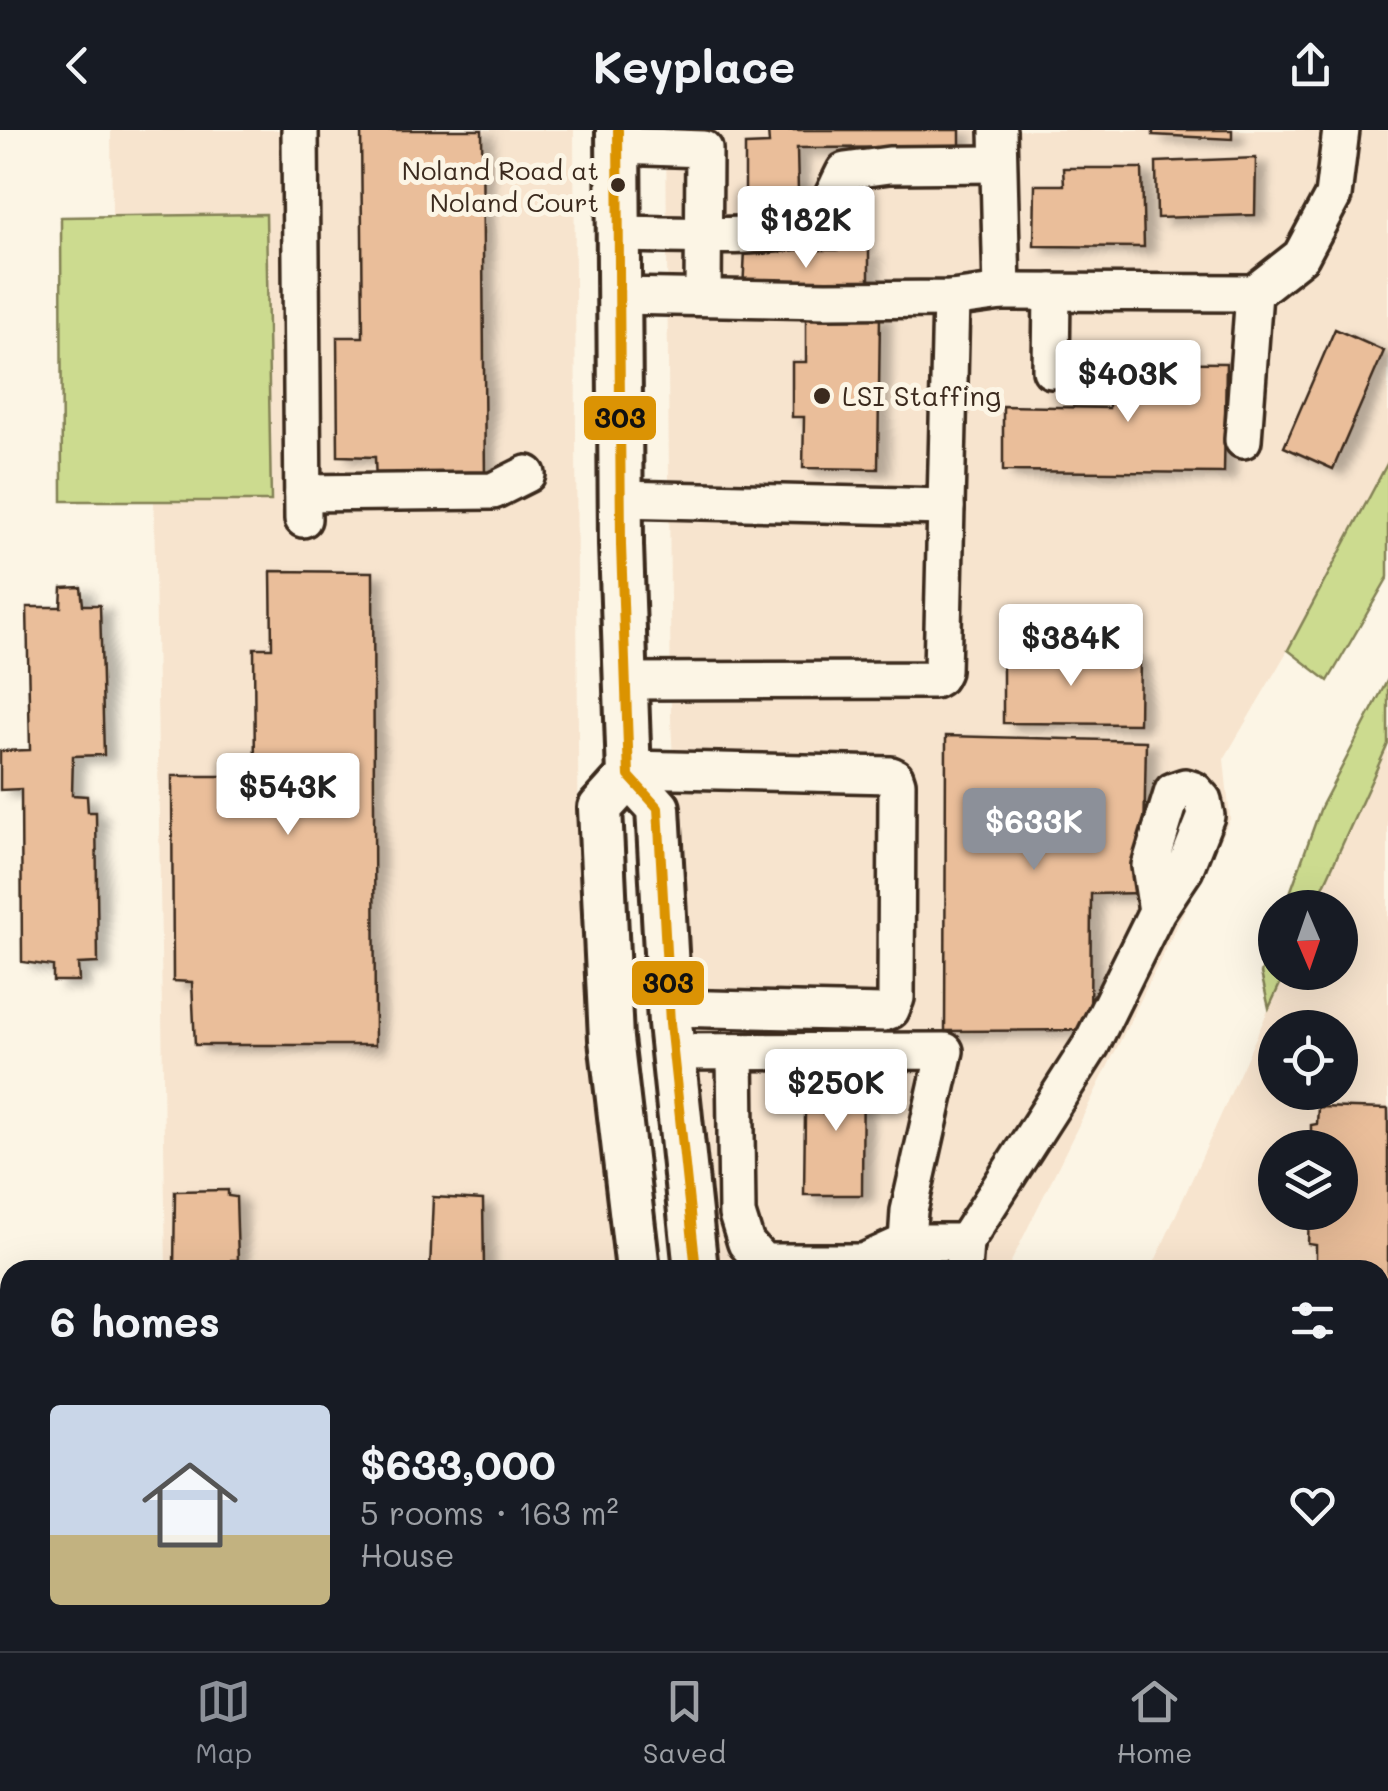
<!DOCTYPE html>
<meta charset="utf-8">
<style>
body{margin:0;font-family:Mali,sans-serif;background:#20242c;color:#f1f3f6;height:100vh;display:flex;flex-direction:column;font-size:38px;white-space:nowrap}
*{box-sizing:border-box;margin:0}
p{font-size:32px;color:#9ea1a6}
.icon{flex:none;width:55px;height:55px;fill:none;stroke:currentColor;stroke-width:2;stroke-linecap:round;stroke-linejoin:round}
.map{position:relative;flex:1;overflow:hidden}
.side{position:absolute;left:0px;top:1130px;width:1390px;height:392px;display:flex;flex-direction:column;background:#171b24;border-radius:30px 30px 0 0;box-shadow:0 10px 40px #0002}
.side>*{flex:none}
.needle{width:65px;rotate:178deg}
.fabs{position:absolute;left:1258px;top:760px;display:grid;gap:20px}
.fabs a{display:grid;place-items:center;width:100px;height:100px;border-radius:50%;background:#171b24;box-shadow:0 10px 40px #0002;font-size:50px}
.price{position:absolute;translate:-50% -85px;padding:0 22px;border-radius:10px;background:#fff;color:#222;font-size:32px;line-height:65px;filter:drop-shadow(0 2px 5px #0008)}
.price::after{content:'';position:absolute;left:50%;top:60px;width:30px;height:22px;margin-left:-15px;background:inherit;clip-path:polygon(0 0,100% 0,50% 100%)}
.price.current{background:#8c9099;color:#fff}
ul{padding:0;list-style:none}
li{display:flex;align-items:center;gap:30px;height:250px;padding:0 50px}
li+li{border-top:2px solid #363941}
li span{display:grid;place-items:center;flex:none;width:280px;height:200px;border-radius:10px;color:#555}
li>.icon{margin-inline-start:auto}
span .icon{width:120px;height:120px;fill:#fffc;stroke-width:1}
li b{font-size:42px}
h2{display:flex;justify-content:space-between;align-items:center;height:120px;padding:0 50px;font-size:42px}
header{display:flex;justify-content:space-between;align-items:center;height:130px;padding:0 50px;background:#171b24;font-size:45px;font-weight:700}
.tabs{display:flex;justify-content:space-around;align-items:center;height:140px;border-top:2px solid #363941;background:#171b24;font-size:28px;color:#9ea1a6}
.tabs a{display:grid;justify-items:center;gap:5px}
.tabs .current{color:#8c9099}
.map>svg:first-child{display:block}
.built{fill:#f7e4ce;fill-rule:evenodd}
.green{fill:#ccdb8f;stroke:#848256;stroke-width:2.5}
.building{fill:#eabe9a;stroke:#3b2a1e;stroke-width:2.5;filter:url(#shadow)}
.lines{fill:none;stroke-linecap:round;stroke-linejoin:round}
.minor-casing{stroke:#3b2a1e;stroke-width:42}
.major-casing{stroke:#3b2a1e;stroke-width:50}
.minor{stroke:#fcf5e5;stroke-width:35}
.major{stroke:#fcf5e5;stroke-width:42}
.bus-1-casing{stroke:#fcf5e5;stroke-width:18}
.bus-1{stroke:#db9304;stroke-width:10}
.bus-dot{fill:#3b2a1e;stroke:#fcf5e5;stroke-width:4}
.labels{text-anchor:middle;stroke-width:10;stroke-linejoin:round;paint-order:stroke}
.bus-label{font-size:26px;fill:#3b2a1e;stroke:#fcf5e5;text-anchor:end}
.poi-label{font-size:28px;fill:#3b2a1e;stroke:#fcf5e5;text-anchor:start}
.line-badge{stroke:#fcf5e5;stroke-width:4}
.pale-badge-label{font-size:28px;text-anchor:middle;font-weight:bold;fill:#111}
</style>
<header><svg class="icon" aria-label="back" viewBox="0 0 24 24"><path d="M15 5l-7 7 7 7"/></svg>Keyplace<svg class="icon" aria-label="share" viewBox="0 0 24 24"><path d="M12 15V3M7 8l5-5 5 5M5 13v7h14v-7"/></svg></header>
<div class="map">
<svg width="1388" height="1521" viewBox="0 0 1388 1521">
<defs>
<filter id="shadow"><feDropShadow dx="11" dy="6" stdDeviation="5" flood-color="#0004"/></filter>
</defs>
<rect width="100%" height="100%" fill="#fcf5e5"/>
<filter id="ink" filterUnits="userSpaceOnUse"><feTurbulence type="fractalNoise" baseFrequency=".01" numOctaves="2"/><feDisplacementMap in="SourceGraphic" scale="20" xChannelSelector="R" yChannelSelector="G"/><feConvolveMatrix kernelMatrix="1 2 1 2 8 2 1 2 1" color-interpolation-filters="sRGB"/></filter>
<g filter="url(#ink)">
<g class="built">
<polygon points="111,0 574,0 579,761 588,899 616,1140 166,1140 154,371 271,371 266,84 112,85"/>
<polygon points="666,0 1388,0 1388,332 1288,520 1224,629 1230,689 1007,1140 716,1140 682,823 671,589"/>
<path d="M 1388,614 L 1388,1204 L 1380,1204 L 1380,1140 L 1151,1140 L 1285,843 L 1340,842 L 1340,778 L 1314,777 ZM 1275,898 L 1340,898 L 1340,962 L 1275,962 ZM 1275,1018 L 1340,1018 L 1340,1082 L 1275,1082 Z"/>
<polygon points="0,1253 10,1254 10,1512 669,1512 670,1521 0,1521"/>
<polygon points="1380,1275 1388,1276 1388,1521 1037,1521 1039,1512 1380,1512"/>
</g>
<g class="green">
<polygon points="266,84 271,371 62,371 61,87"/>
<polygon points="1388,332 1388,447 1328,551 1288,520"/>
<polygon points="1388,549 1388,614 1314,777 1285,777 1321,677"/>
<polygon points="1275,804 1275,842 1285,843 1269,878 1261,843"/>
</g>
<g class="building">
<polygon points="361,0 482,0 485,353 376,355 375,327 338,326 337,207 363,207"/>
<polygon points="768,0 960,0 960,17 797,18 798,62 745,63 745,15 769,14"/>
<polygon points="1153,0 1232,0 1232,9 1153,5"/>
<polygon points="1256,28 1255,85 1157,88 1156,32"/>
<polygon points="1063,38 1142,38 1144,117 1034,116 1035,55 1064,55"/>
<polygon points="745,120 869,120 869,161 743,161"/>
<polygon points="806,184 880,184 878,339 803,338 804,287 792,287 792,232 806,232"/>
<polygon points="1335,199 1384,221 1333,339 1284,317"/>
<polygon points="1109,232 1226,233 1224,343 1003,341 1003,276 1109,278"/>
<polygon points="271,441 373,442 375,915 195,915 192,852 173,851 172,646 255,646 254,518 272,518"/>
<polygon points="81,457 83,475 100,475 104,625 73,626 72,665 87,666 88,682 96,682 98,833 78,834 79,851 53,851 53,836 22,832 21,659 0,660 0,621 30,620 27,477 61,477 62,458"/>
<polygon points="1003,523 1140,525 1139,594 1003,593"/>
<polygon points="946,606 1146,611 1143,763 1091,764 1090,900 945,901"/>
<polygon points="825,931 863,931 862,1065 804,1065 805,983 825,983"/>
<polygon points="1318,977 1388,979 1388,1169 1380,1169 1380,1140 1316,1140 1316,1115 1308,1114 1309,1082 1340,1082 1340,1018 1311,1018 1311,995 1317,994"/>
<polygon points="228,1060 228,1066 236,1067 238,1130 231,1130 229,1139 174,1139 175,1061"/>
<polygon points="433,1067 483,1070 484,1140 430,1140"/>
<polygon points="1380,1404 1388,1404 1388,1521 1203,1521 1203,1512 1380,1512"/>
<polygon points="153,1512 361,1512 360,1521 152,1521"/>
</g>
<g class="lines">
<defs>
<g id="minor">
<polyline points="300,0 303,389"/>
<polyline points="998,0 1002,162"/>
<polyline points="618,16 704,19 703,167"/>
<path d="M 618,104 C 656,104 787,112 812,93 C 829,81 835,59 845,41 L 889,35 L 998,34"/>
<polyline points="619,166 826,170 951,169 1002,162 1254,163 1301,126 1333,66 1341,0"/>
<polyline points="1051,240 1052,162"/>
<polyline points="1243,310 1254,163"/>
<polyline points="303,363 493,361 527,344"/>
<polyline points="620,369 946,377"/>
<polyline points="625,551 934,550 939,547 942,541 951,169"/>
<polyline points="629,639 891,645 895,647 897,653 896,868 891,880 883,883 669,878"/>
<polyline points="672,922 945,921 909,1081 907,1112 965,1112 963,1140"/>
<polyline points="735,922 737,1084 746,1113 763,1132 863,1132 907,1112"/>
<polyline points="965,1112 1091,915 1157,781 1185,739 1206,686 1203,670 1194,660 1185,657 1173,661 1150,736 1157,781"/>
<polyline points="1380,1350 1385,1235"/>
<polyline points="1380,1376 1388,1376"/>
<polyline points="101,1521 102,1512"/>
<polyline points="402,1521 402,1512"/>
<polyline points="1080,1521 1081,1512"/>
</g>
<g id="major">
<polyline points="618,0 621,415 629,646 658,678 670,893 696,1140"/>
<polyline points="629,646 600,678 611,909 638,1140"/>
<polyline points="0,1229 10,1229"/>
<polyline points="1380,1235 1388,1235"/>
<polyline points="685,1512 686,1521"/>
<polyline points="735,1512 737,1521"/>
</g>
</defs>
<use href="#minor" class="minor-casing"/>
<use href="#major" class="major-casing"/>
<use href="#minor" class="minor"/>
<use href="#major" class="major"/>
<defs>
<polyline id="bus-1" points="618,0 621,415 629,646 658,678 670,893 696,1140"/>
</defs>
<use href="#bus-1" class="bus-1-casing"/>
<use href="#bus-1" class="bus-1"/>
</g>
</g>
<g class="bus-dot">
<circle cx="618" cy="55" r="9"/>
<circle cx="822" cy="266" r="10"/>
</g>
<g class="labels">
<g class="bus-label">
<text x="599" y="50">Noland Road at<tspan x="599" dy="32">Noland Court</tspan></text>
</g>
<g class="poi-label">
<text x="842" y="276">LSI Staffing</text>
</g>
</g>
<g class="line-badge">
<rect x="582" y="264" width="76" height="48" rx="10" fill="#db9304"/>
<rect x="630" y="829" width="76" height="48" rx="10" fill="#db9304"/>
</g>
<g class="pale-badge-label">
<text x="620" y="298">303</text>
<text x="668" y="863">303</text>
</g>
</svg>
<div class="fabs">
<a><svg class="needle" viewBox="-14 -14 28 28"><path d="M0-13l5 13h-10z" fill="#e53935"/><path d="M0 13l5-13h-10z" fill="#9ea1a6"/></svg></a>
<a><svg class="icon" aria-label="locate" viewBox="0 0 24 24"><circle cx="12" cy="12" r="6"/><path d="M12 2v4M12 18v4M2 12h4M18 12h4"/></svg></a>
<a><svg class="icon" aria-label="layers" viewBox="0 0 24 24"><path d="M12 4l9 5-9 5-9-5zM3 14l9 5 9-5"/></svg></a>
</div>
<b class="price" style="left:806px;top:141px">$182K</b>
<b class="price" style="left:1128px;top:295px">$403K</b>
<b class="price" style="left:1071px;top:559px">$384K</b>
<b class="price" style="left:288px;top:708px">$543K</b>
<b class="price current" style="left:1034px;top:743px">$633K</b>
<b class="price" style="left:836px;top:1004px">$250K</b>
<section class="side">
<h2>6 homes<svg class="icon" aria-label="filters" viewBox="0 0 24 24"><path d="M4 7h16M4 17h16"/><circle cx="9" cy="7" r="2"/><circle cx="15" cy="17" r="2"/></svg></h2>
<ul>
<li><span style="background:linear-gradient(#c9d6e8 65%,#c2b280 0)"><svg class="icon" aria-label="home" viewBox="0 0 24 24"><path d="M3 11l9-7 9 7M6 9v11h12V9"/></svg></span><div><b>$633,000</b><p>5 rooms · 163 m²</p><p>House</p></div><svg class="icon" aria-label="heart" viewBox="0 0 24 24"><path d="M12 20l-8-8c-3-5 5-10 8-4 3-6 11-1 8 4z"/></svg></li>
</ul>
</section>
</div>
<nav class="tabs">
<a class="current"><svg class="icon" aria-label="map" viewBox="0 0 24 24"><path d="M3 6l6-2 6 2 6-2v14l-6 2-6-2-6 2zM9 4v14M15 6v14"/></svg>Map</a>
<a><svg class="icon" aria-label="saved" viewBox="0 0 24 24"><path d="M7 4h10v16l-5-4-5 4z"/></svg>Saved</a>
<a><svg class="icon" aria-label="home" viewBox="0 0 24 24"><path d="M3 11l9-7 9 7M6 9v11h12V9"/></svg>Home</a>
</nav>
